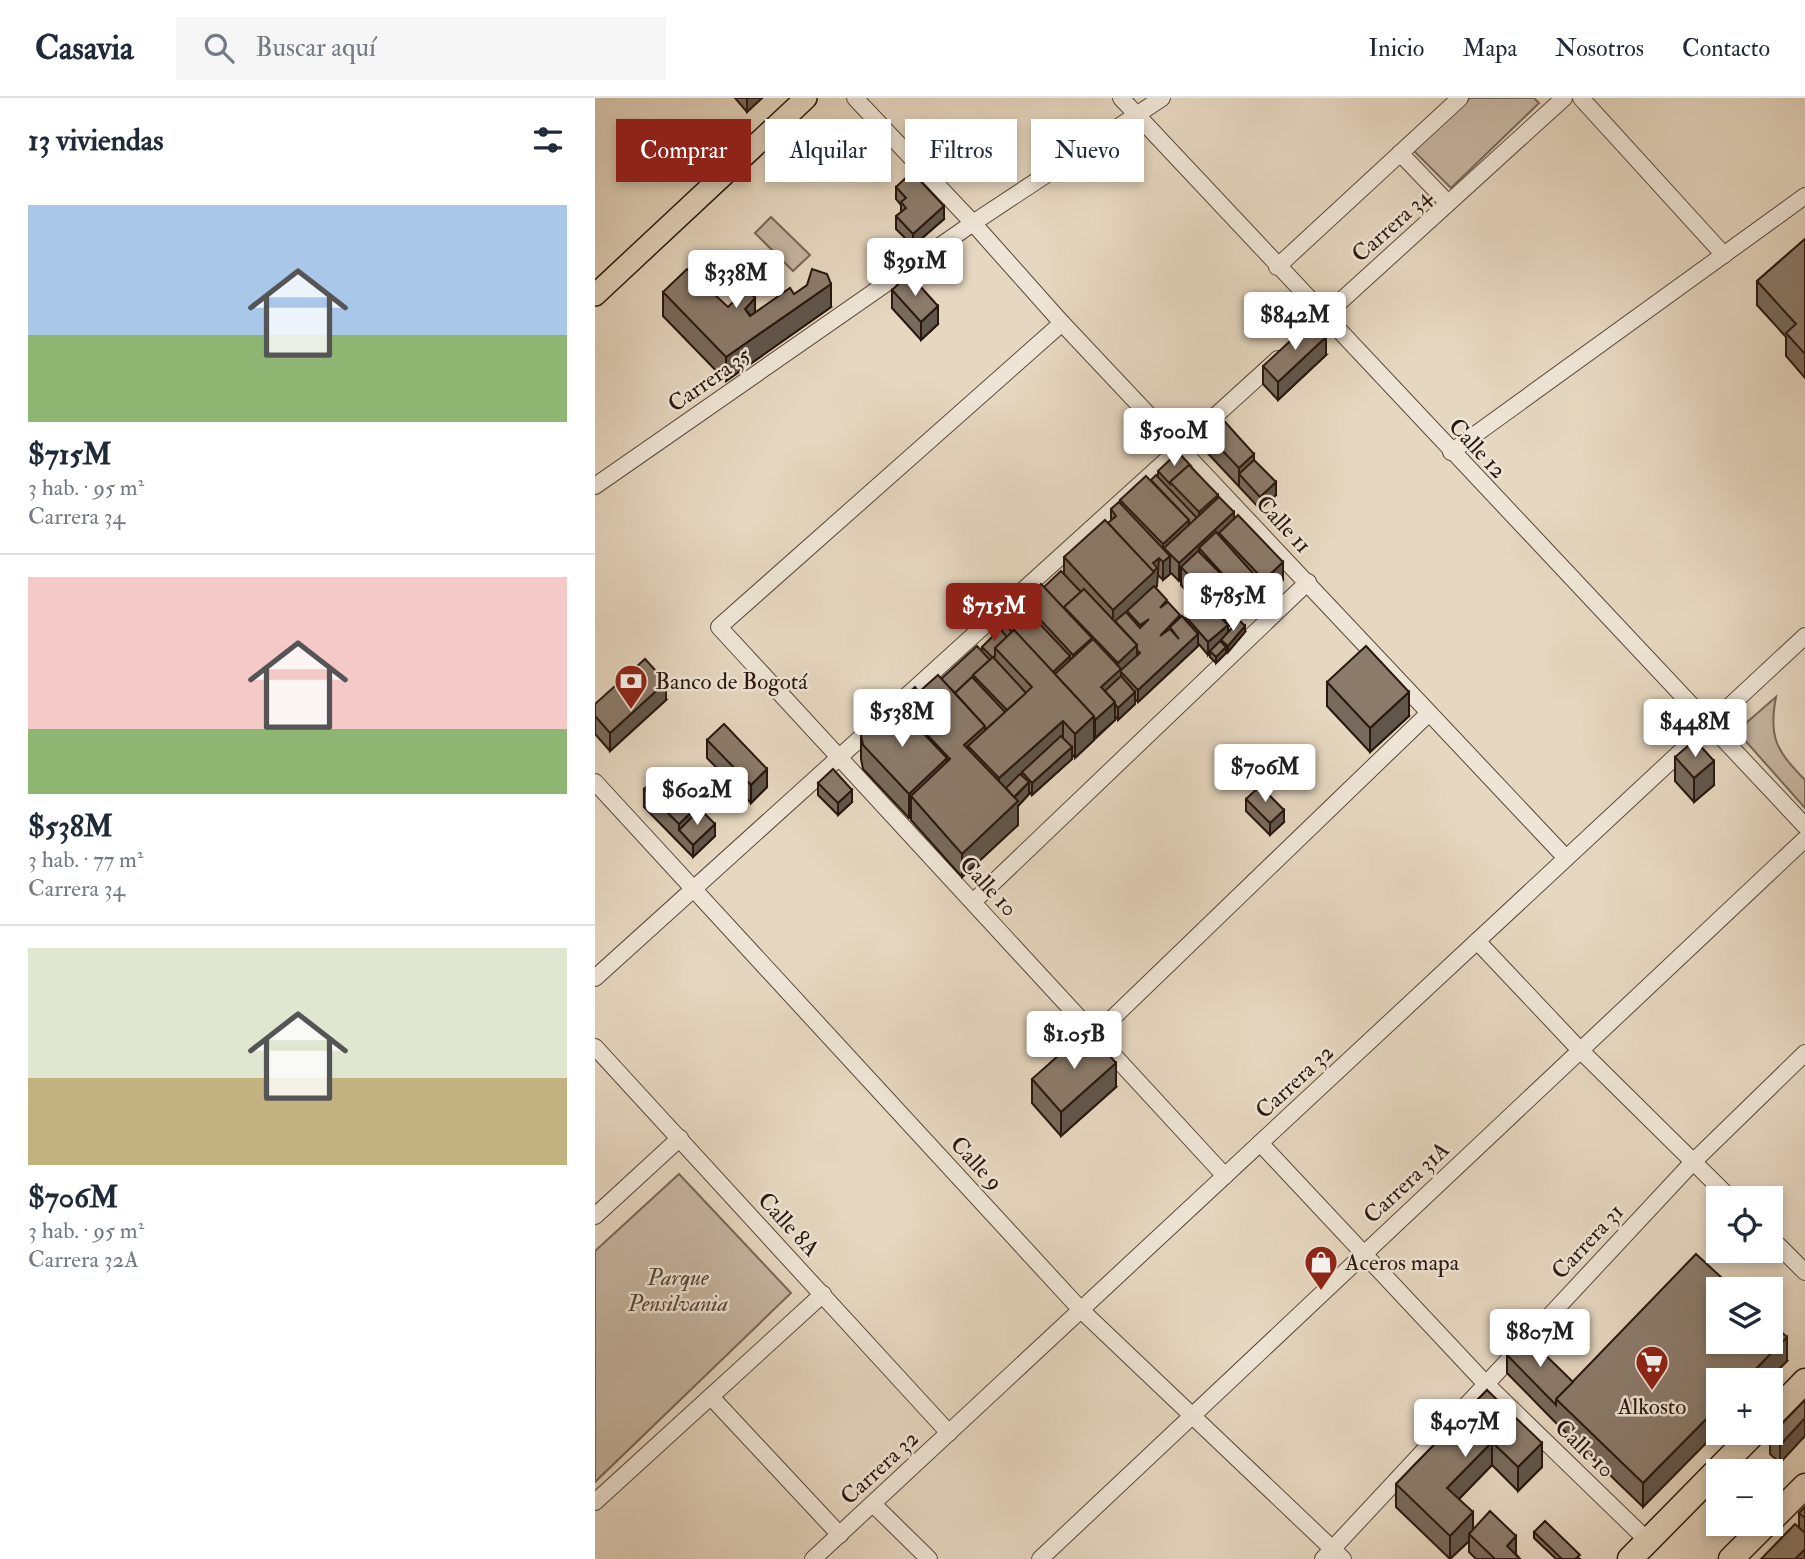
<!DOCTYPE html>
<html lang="es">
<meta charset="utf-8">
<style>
body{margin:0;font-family:"IM FELL Double Pica",serif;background:#f6f6f7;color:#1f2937;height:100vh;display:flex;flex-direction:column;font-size:26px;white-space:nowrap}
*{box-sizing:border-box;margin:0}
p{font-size:23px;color:#747a83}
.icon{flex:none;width:38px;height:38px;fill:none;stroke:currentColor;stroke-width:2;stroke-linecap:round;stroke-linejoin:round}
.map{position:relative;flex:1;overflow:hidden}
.drawer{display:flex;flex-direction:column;background:#fff;width:595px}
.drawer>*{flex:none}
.guide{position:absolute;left:21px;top:21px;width:665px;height:63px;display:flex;gap:14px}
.fabs{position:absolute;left:1111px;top:1088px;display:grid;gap:14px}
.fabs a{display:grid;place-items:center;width:77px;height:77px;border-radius:0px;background:#fff;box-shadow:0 4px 10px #0003;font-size:35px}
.price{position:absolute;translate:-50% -60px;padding:0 16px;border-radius:7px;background:#fff;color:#222;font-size:23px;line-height:46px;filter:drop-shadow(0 2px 4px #0008)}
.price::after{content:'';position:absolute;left:50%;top:42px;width:21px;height:16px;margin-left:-10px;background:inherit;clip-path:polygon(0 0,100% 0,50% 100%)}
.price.active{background:#8f2418;color:#fff}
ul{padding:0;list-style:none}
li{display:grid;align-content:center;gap:14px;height:371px;padding:0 28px}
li+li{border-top:2px solid #e0e1e3}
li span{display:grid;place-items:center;height:217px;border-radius:0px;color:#555}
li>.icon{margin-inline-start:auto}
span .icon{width:126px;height:126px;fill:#fffc;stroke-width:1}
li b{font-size:30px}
h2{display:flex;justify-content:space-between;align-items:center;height:84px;padding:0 28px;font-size:30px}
.chip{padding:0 24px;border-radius:0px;background:#fff;box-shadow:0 4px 10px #0003;font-size:24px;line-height:63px}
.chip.active{background:#8f2418;color:#fff}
header{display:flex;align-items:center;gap:42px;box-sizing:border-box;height:98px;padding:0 35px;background:#fff;border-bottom:2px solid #e0e1e3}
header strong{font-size:33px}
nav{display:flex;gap:38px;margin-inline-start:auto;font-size:24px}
.search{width:490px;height:63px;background:#f6f6f7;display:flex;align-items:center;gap:18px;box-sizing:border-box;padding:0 24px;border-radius:0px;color:#747a83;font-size:26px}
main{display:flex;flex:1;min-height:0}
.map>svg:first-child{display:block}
.green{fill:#c6b6a2;stroke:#786658;stroke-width:2}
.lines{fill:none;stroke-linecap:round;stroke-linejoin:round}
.minor-casing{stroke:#58473a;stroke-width:18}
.major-casing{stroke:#29170e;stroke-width:24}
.highway-casing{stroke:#29170e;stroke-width:27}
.minor{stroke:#efe5d6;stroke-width:16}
.major{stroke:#e6d7c0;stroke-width:21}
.highway{stroke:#e6d7c0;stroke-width:24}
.wall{fill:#786a5c;stroke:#29170e;stroke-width:2;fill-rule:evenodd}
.shaded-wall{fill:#61564b;stroke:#29170e;stroke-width:2}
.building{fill:#8b7b6b;stroke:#29170e;stroke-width:2}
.labels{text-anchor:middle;stroke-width:5;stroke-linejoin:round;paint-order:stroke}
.street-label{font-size:23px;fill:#29170e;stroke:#efe5d6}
.poi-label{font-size:23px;fill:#29170e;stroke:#efe5d6;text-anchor:start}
.park-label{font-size:23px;font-style:italic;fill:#58473a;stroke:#efe5d6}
</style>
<header>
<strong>Casavia</strong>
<div class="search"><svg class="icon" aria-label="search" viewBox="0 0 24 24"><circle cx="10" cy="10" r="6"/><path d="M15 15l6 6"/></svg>Buscar aquí</div>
<nav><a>Inicio</a><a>Mapa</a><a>Nosotros</a><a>Contacto</a></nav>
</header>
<main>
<section class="drawer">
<h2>13 viviendas<svg class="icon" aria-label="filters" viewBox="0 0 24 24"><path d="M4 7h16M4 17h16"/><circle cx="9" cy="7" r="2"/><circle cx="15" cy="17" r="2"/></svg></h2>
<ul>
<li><span style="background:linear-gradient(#a9c7e8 60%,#8fb573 0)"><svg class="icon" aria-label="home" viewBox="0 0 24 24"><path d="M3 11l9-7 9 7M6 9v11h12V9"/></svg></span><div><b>$715M</b><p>3 hab. · 95 m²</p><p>Carrera 34</p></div></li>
<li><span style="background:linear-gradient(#f6c9c9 70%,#8fb573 0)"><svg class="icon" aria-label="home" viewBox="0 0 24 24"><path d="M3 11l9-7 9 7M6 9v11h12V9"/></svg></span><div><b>$538M</b><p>3 hab. · 77 m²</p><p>Carrera 34</p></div></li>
<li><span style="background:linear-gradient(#dfe7d0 60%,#c2b280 0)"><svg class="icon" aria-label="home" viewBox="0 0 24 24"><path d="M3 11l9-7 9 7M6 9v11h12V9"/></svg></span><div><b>$706M</b><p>3 hab. · 95 m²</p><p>Carrera 32A</p></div></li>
</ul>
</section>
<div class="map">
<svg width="1210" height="1461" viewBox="0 0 1210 1461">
<rect width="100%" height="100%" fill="#e6d7c0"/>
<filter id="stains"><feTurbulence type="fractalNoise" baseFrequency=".00286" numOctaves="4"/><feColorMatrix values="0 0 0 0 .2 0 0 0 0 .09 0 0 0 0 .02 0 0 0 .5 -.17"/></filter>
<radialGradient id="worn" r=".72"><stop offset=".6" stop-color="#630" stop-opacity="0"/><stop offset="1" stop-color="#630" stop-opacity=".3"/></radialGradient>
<g class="green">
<polygon points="875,0 939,0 944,5 856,90 819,53"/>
<polygon points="176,119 215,157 198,173 160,135"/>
<path d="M 1181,599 C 1173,640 1182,653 1210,682 L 1210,710 L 1147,639 L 1151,625 Z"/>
<polygon points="84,1076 196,1195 0,1384 0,1153"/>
</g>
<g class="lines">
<defs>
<g id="minor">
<polyline points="260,0 378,125 467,225 971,760"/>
<polyline points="526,0 1210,728"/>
<polyline points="986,0 1129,157"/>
<polyline points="805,55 853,105"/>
<polyline points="682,169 865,0"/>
<polyline points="467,225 124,529 630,1078"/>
<polyline points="704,241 969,0"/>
<polyline points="856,354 1210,98"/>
<polyline points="0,388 378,125 567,0"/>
<polyline points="305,604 683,261"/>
<polyline points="0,684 486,1212 748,1461"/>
<polyline points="378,804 713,484"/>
<polyline points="882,843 984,951 1136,1101"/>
<polyline points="0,880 281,626"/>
<polyline points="500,937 834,615"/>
<polyline points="0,949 354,1335"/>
<polyline points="665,1045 890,1285 1053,1443"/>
<polyline points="0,1118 85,1040"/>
<polyline points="1176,1140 1210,1174"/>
<polyline points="117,1300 245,1437"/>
<polyline points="0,1404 228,1196"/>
<polyline points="278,1406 334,1461"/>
<polyline points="218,1461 1210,538"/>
<polyline points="445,1461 1210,741"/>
<polyline points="728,1461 1098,1064 1210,955"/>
</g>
<polyline id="major" points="0,197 211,0"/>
<g id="highway">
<polyline points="1176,1318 1210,1283"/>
<polyline points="1176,1422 1210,1388"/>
<polyline points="1035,1461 1159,1335"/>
<polyline points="1136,1461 1171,1426"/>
</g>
</defs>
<use href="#minor" class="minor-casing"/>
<use href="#major" class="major-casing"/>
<use href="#highway" class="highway-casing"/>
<use href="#minor" class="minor"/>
<use href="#major" class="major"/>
<use href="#highway" class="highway"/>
</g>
<g class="wall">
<polygon points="140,0 167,0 152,14"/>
<polygon points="301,89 349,121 318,148 301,131 301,118 306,115 306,107 301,101"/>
<polygon points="1210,141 1210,280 1191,258 1191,239 1162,207 1162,183"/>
<polygon points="297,192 343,226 326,242 297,210"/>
<polygon points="68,194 160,215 199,196 236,209 131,283 68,218"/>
<polygon points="731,257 683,302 668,286 668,268"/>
<polygon points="605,329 659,362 681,397 665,411 605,347"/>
<path d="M 597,370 L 623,400 L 688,482 L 669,500 L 664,496 L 664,500 L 633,529 L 633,535 L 650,534 L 633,554 L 631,552 L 631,555 L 621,565 L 615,559 L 615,555 L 613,557 L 603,545 L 603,548 L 543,604 L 540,601 L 540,606 L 523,622 L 520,618 L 520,622 L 480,660 L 477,656 L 477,661 L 437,697 L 434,694 L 434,696 L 423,708 L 423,727 L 367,779 L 316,722 L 316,719 L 314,720 L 268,671 L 266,661 L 266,637 L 302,609 L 302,605 L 324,594 L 346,581 L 387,554 L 387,549 L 407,533 L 407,523 L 428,507 L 428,503 L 469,476 L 469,459 L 516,423 L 516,411 L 525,405 L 525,402 L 556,382 L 563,379 L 563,373 ZM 575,474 L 584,483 L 586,482 L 586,487 L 604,507 L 591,519 L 591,522 L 585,519 L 560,490 L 562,488 L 562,479 L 564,478 L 568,482 L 575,476 Z"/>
<polygon points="732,584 814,618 775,654 732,608"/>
<polygon points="71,602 15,653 0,636 0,606"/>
<polygon points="112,642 172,689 156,705 112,660"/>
<polygon points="1080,659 1119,687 1099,704 1080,683"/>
<polygon points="223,685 257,704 243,717 223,697"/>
<polygon points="49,691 102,715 120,738 98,759 49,709"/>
<polygon points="651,701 689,724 675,737 651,713"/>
<polygon points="437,981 521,989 466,1038 437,1005"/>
<polygon points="912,1257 978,1284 1192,1263 1172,1283 1124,1283 1048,1409 961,1325 912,1275"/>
<polygon points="892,1292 947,1369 923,1393 897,1367 864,1401 878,1432 921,1456 925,1461 881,1461 874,1454 874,1443 855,1461 801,1409 801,1386"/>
<polygon points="1210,1302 1185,1365 1175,1356 1175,1338"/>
<polygon points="1210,1409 1210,1461 1204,1430 1204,1415"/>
<polygon points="939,1434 985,1461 961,1461 939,1440"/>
</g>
<g class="shaded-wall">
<polygon points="152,0 167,0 152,14"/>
<polygon points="349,108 349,121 318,148 318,136"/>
<polygon points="236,186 236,209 131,283 131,259"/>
<polygon points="160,200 160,223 150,211"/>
<polygon points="343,208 343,226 326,242 326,224"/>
<polygon points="731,239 731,257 683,302 683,284"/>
<polygon points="659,356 659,374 644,376 644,388 644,370"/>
<polygon points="681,384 681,397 665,411 665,399"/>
<polygon points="623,397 623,415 604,432 604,414"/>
<polygon points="639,414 639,432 624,435 624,446 604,450 604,465 586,469 586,482 584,483 584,465"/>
<polygon points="594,422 594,440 569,450 569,463 575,458 575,476 568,482 568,446"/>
<polygon points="564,460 562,488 532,513 532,523 518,536 518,512 558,465"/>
<polygon points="688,464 688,482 669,500 669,482"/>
<polygon points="664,482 664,500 633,529 633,539 626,542 626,545 615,553 615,555 613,557 613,544 629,531 629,515"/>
<polygon points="650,528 650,534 633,554 633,548"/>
<polygon points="603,536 603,548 543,604 543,592"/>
<polygon points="497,540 497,558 478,575 478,557"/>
<polygon points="542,547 542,565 526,573 526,589 509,604 506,589 523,573 523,565"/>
<polygon points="631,549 631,555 621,565 621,559"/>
<polygon points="475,558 475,576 456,576"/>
<polygon points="71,584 71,602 15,653 15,635"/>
<polygon points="540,594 540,606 523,622 523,610"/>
<polygon points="814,594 814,618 775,654 775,630"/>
<polygon points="520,604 520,622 500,640 500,622"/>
<polygon points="499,618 499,642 480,660 480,636"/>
<polygon points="468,623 468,647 427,674 427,684 404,704 404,680"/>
<polygon points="390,628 390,651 373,648 373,667 369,647"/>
<polygon points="477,649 477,661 437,697 437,685"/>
<polygon points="352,660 352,684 316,698 316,719 314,720 314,696"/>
<polygon points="1119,663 1119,687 1099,704 1099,680"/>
<polygon points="172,671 172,689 156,705 156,687"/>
<polygon points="434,684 434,696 423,708 423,727 367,779 367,756"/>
<polygon points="257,692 257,704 243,717 243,705"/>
<polygon points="102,709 102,727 84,732 84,726"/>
<polygon points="689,712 689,724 675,737 675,725"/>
<polygon points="120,726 120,738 98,759 98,747"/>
<polygon points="521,965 521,989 466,1038 466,1014"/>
<polygon points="1192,1239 1192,1263 1172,1283 1149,1283"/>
<polygon points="1124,1308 1124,1332 1048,1409 1048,1385"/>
<polygon points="1210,1320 1210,1338 1185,1365 1185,1347"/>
<polygon points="897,1344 897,1367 852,1413 852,1390"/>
<polygon points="947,1345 947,1369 923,1393 923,1369"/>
<polygon points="878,1414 878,1438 874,1436 874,1443 855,1461 855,1438"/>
<polygon points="921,1438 921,1456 917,1461 912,1448"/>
<polygon points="1210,1451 1210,1461 1200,1461"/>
</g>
<g class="building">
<polygon points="317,74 349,108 318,136 301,118 311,110 306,104 311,100 301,89"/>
<polygon points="1210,141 1210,256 1191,235 1201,226 1162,183"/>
<polygon points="92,171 133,209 152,191 160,200 150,211 155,218 195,190 199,196 212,187 217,171 232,176 236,186 131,259 68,194"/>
<polygon points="314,176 343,208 326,224 297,192"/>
<polygon points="717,223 731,239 683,284 668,268"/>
<polygon points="621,314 659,356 644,370 605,329"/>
<polygon points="583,354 597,369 594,367 575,384 575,386 563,373"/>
<polygon points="659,362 681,384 665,399 644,376"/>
<polygon points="594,367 623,397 604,414 575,384"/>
<polygon points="561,377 602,420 594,427 594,422 556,382"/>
<polygon points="551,378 594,422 568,446 525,402"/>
<polygon points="624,399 639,414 584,465 569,450"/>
<polygon points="524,404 575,458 568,464 564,460 558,465 562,470 558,474 513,425 521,418 516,411"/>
<polygon points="643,417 688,464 669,482 624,435"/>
<polygon points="510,422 559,474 518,512 469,459"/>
<polygon points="621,434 664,482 629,515 586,469 603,453 643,493 604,450"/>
<polygon points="466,473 486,494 469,509 469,511 449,489"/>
<polygon points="446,486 497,540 478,557 428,503"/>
<polygon points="559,488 572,502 565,510 573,504 585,517 565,538 575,531 584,541 575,529 587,518 603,536 543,592 525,573 545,555 542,552 542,547 520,523 531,514 545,530 554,521 545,527 532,513"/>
<polygon points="489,491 542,547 523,565 469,509"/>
<polygon points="610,502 633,527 613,544 591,519"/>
<polygon points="426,506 475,558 458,574 419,532 417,534 407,523"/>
<polygon points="644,522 650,528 633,548 626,542"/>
<polygon points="405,531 412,539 400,550 400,558 398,560 387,549"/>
<polygon points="419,532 499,618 480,636 468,623 404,680 373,648 437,589 400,550"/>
<polygon points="498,541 526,571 506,589 520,604 500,622 499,618 460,576"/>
<polygon points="625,543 631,549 621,559 615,553"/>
<polygon points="382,548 395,562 378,577 378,580 377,579 360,595 346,581"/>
<polygon points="771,548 814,594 775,630 732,584"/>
<polygon points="398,559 431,595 412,612 378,577"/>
<polygon points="50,561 71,584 15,635 0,618 0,606"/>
<polygon points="343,577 390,628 369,647 423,703 367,756 316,698 355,661 302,605 320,589 324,594"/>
<polygon points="526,578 540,594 523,610 520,606 520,604 510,593"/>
<polygon points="377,579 410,614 390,632 390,628 360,595"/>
<polygon points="301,607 352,660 314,696 268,647 266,637"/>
<polygon points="129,626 172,671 156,687 112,642"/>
<polygon points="466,638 477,649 437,685 427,674"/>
<polygon points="1100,642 1119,663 1099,680 1080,659"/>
<polygon points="238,671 257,692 243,705 223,685"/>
<polygon points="67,674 102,709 84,726 49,691"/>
<polygon points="425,676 434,684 419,699 411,690"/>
<polygon points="665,688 689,712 675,725 651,701"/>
<polygon points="105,711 120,726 98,747 84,732"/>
<polygon points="492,932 521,965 466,1014 437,981"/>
<polygon points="1101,1156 1140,1192 1124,1192 1124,1244 1176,1244 1176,1225 1192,1239 1149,1283 1124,1283 1124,1308 1048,1385 961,1301"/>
<polygon points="931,1238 978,1284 961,1301 961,1307 912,1257"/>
<polygon points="892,1292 947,1345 923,1369 897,1344 852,1390 878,1414 855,1438 801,1386"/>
<polygon points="1210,1302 1210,1320 1185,1347 1175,1338"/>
<polygon points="1210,1409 1210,1420 1204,1415"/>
<polygon points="895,1413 921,1438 912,1448 925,1461 900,1461 874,1436"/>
<polygon points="950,1423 985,1457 980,1461 967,1461 939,1434"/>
<polygon points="1200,1426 1210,1435 1210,1451 1200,1461 1166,1461"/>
</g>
<defs>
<symbol id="bank-pin" viewBox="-11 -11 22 30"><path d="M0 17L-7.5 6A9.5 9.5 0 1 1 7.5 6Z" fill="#8f2418" stroke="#efe5d6"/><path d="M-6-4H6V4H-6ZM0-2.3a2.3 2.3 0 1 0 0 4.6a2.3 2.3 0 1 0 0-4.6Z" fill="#fff"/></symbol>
<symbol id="shop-pin" viewBox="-11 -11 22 30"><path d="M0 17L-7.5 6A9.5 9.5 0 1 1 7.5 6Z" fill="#8f2418" stroke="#efe5d6"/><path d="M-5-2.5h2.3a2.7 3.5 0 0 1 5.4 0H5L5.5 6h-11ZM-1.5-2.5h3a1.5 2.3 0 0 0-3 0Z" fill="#fff"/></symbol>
<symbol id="supermarket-pin" viewBox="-11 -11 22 30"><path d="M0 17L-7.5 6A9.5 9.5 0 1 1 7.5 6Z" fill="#8f2418" stroke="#efe5d6"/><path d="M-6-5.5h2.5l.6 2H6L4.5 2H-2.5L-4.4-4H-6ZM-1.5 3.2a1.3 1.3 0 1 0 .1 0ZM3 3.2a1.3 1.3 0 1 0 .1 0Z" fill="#fff"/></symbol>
</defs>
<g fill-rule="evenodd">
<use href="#bank-pin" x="17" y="564" width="38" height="52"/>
<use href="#shop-pin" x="707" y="1145" width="38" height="52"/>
<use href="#supermarket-pin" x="1038" y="1245" width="38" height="52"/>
</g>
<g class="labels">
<g class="street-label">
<text transform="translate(796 127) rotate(-42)" y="8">Carrera 34</text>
<text transform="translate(114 281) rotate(-35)" y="8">Carrera 35</text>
<text transform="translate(883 350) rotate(47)" y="8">Calle 12</text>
<text transform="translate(689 426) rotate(47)" y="8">Calle 11</text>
<text transform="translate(394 788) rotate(47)" y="8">Calle 10</text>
<text transform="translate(699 983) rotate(-43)" y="8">Carrera 32</text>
<text transform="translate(382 1065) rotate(47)" y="8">Calle 9</text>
<text transform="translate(811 1084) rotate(-43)" y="8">Carrera 31A</text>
<text transform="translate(194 1126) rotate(47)" y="8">Calle 8A</text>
<text transform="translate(992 1143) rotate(-47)" y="8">Carrera 31</text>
<text transform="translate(990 1350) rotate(44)" y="8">Calle 10</text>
<text transform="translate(284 1369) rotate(-43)" y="8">Carrera 32</text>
</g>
<g class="poi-label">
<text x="60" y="591">Banco de Bogotá</text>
<text x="750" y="1172">Aceros mapa</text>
<text x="1057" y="1316" text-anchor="middle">Alkosto</text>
</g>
<g class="park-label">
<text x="83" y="1187">Parque<tspan x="83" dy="26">Pensilvania</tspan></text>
</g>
</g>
<rect width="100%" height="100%" filter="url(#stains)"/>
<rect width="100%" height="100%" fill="url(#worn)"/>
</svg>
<div class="fabs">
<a><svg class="icon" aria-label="locate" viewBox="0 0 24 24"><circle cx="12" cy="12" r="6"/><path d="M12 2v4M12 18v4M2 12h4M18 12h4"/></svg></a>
<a><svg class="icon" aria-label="layers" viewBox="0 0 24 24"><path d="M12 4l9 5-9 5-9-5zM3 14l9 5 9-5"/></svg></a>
<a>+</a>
<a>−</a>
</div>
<b class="price" style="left:320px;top:200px">$391M</b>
<b class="price" style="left:141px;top:212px">$338M</b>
<b class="price" style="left:700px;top:254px">$842M</b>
<b class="price" style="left:579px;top:370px">$500M</b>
<b class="price" style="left:638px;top:535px">$785M</b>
<b class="price active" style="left:399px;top:545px">$715M</b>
<b class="price" style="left:307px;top:651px">$538M</b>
<b class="price" style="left:1100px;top:661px">$448M</b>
<b class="price" style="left:670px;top:706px">$706M</b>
<b class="price" style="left:102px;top:729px">$602M</b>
<b class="price" style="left:479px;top:973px">$1.05B</b>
<b class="price" style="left:945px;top:1271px">$807M</b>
<b class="price" style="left:870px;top:1361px">$407M</b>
<div class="guide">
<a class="chip active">Comprar</a>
<a class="chip">Alquilar</a>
<a class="chip">Filtros</a>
<a class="chip">Nuevo</a>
</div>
</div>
</main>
